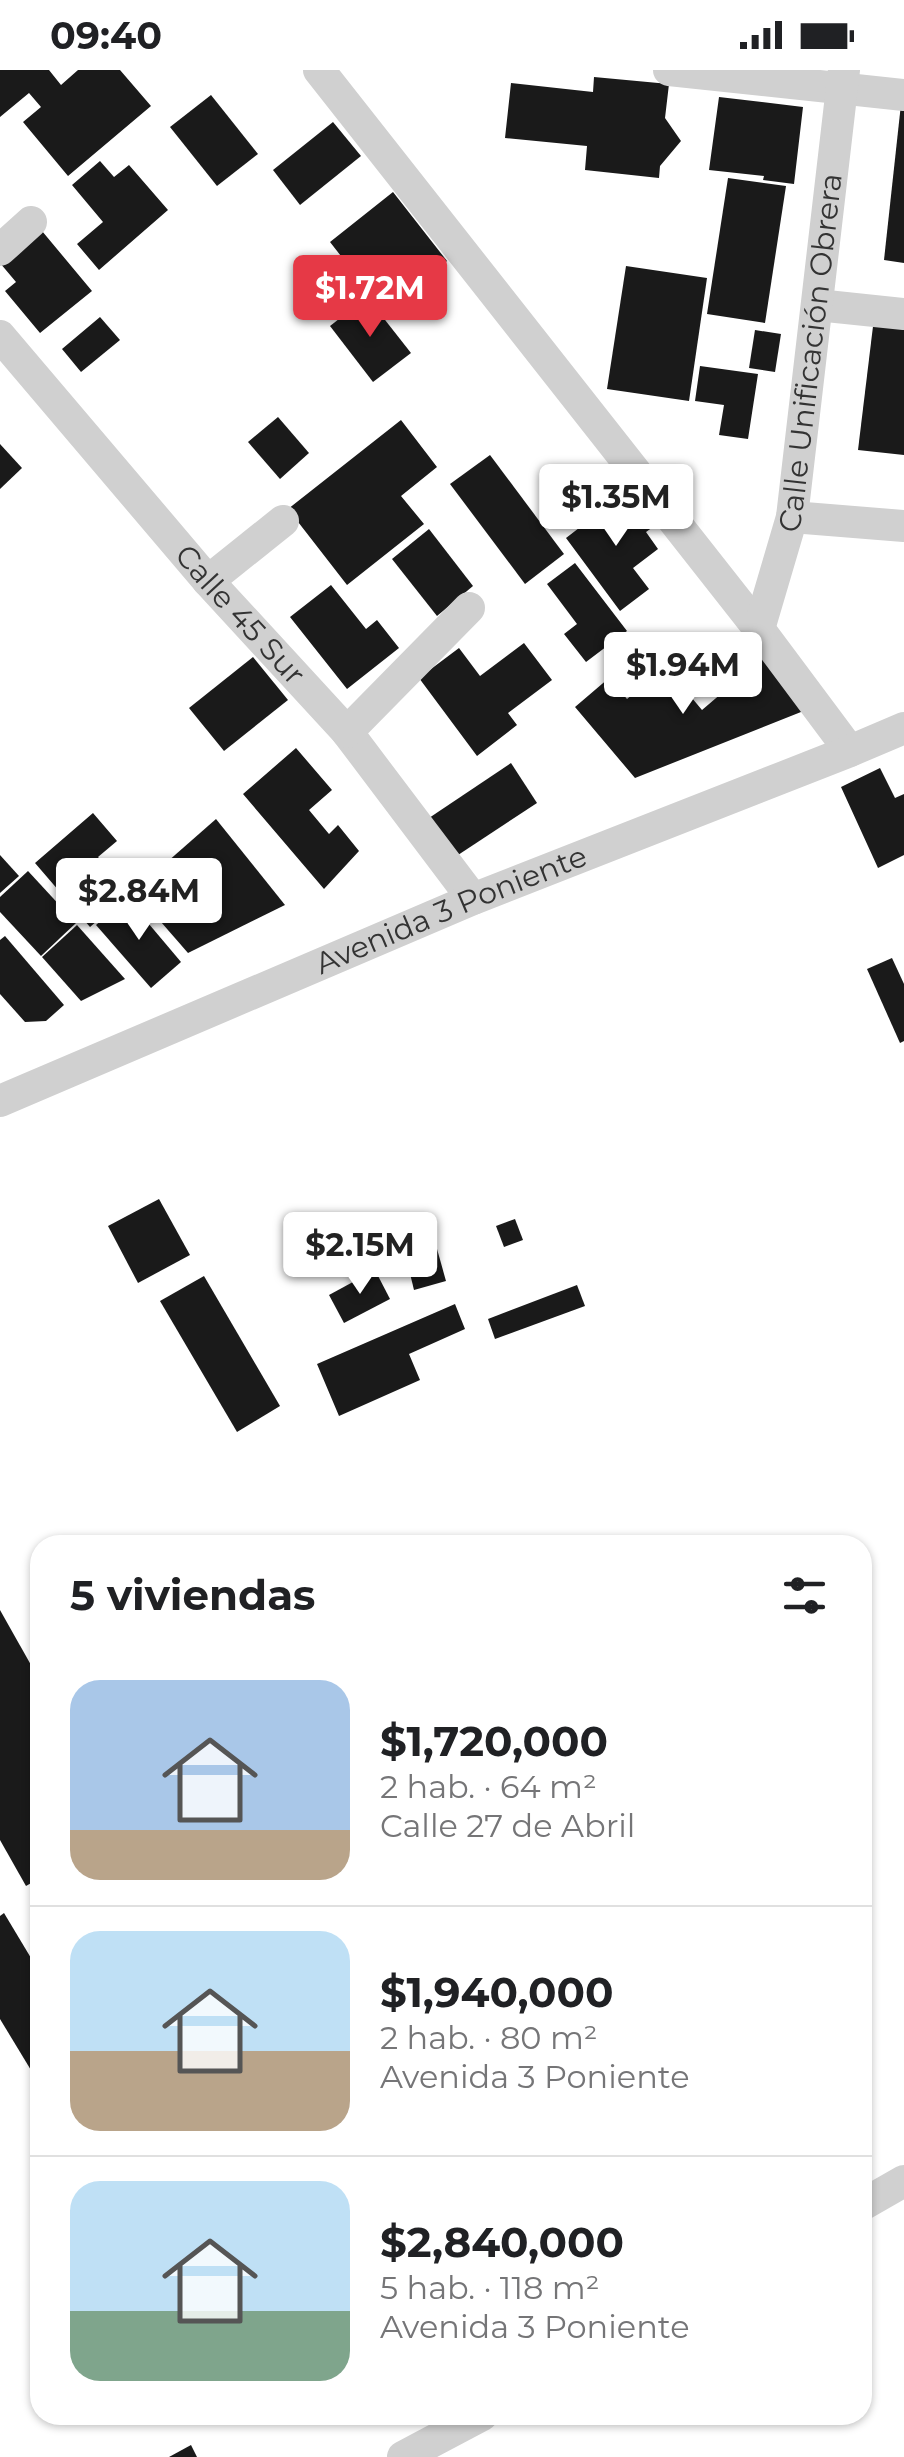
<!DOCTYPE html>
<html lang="es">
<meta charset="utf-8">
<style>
body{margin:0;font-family:Montserrat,sans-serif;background:#f6f6f6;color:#202124;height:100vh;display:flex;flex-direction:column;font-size:38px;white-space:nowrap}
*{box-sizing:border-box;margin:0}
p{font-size:32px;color:#757577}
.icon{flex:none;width:55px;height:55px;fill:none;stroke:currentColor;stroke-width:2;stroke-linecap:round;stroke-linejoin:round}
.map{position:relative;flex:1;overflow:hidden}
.panel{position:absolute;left:30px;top:1465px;width:842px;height:890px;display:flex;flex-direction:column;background:#fff;border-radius:30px;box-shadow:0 2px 8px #0004}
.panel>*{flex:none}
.price{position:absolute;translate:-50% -85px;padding:0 22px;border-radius:10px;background:#fff;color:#222;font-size:32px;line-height:65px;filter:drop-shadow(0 2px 5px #0008)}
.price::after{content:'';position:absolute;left:50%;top:60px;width:30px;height:22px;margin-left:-15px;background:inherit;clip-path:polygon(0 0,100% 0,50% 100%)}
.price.current{background:#e63946;color:#fff}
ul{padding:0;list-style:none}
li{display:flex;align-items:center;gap:30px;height:250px;padding:0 40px}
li+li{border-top:2px solid #e0e0e0}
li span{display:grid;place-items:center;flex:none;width:280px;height:200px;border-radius:30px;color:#555}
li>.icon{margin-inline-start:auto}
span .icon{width:120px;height:120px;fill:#fffc;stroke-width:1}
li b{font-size:42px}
h2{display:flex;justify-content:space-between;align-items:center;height:120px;padding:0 40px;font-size:42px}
.status{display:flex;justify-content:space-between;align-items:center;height:70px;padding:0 50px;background:#fff;direction:ltr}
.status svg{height:28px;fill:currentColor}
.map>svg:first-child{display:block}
.building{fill:#1a1a1a}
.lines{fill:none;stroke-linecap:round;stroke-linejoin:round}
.minor{stroke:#d0d0d0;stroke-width:32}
.labels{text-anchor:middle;stroke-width:10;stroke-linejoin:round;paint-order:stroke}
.street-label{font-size:30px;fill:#333;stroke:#fff}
</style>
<div class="status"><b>09:40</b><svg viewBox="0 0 49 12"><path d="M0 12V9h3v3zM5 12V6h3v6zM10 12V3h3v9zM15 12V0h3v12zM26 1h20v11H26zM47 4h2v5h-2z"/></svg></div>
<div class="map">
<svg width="904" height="2387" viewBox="0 0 904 2387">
<rect width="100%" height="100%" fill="#fff"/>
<g class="building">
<polygon points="0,0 49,0 61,15 78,0 120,0 151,36 68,106 23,52 41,37 29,23 0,47"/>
<polygon points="594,7 669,14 665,48 681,71 660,96 659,108 585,100 587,76 505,68 511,13 593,22"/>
<polygon points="211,25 258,84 217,116 170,57"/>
<polygon points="719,27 803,37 794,114 763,110 764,106 709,100"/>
<polygon points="901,34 904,34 904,193 884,190"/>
<polygon points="333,52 361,86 300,135 273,100"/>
<polygon points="100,91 114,107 129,95 168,140 99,200 77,174 103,152 72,115"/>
<polygon points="728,108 786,116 765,253 707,244"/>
<polygon points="393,122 447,191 388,238 358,201 355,204 330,172"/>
<polygon points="37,155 92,221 40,263 5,221 16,212 0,193"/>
<polygon points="626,196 707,208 689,331 607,319"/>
<polygon points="367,227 411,283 373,312 330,256"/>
<polygon points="100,247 120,270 81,302 62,279"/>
<polygon points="874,248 904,252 904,385 858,380"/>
<polygon points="755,260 781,264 775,302 749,298"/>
<polygon points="700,296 758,304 748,369 719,365 724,335 695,331"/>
<polygon points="278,347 309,383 280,409 248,372"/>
<polygon points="401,350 437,397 401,426 424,454 347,515 288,439"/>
<polygon points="0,374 22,398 0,419"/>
<polygon points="490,385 564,484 525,514 450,414"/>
<polygon points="627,421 653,457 646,462 658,479 633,498 649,519 620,541 566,468"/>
<polygon points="429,459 473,516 437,546 392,489"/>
<polygon points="575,493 627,561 586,592 564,564 577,554 547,514"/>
<polygon points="331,515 366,559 377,550 399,578 347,619 290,547"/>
<polygon points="524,573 552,610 508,643 517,655 477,686 419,608 459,578 480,606"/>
<polygon points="253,587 288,630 224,681 189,638"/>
<polygon points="763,588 806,640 635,708 575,637 609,608 627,629 666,597 702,640"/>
<polygon points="296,678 332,720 309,740 329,764 338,755 359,781 324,819 243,724"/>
<polygon points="511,693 537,733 455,787 429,748"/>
<polygon points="880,698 895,728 904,724 904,785 878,798 841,717"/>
<polygon points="93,743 117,771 98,787 129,823 90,857 35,793"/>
<polygon points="216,749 285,835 188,883 134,821"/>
<polygon points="0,785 19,806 0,823"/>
<polygon points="28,801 76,853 41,886 0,842 0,827"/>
<polygon points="127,828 181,892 151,918 96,855"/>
<polygon points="77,855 125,909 81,931 42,887"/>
<polygon points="5,866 64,935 46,951 25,952 0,924 0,870"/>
<polygon points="892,888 904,914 904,971 900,973 867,899"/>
<polygon points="159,1129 190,1185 138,1213 108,1156"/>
<polygon points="515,1149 523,1170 504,1177 496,1156"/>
<polygon points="437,1179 446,1211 414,1220 406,1187"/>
<polygon points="375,1200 390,1229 344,1253 329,1225"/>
<polygon points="204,1206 280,1336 237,1362 160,1231"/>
<polygon points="577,1215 585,1236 495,1269 488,1249"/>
<polygon points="455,1234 465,1259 409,1284 420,1310 339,1346 317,1294"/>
<polygon points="0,1540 40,1611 40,1808 26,1816 0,1770"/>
<polygon points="4,1843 40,1903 40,2015 0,1949 0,1846"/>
<polygon points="191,2375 197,2387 169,2387"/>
</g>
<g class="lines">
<g class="minor">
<polyline points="319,0 759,559 850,681"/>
<polyline points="669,0 904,25"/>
<polyline points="0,180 31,152"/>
<polyline points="817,235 904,244"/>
<path id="s1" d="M 0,266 L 208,511 L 347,662 L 473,829"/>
<polyline points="792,447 904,456"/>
<polyline points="208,511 283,451"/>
<path id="s2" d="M 759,559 L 792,447 L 844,0"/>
<polyline points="347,662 469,538"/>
<path id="s3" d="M 0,1031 L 473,829 L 850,681 L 904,658"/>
<polyline points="862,2135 904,2111"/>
<polyline points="403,2387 482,2345"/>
</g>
</g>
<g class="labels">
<g class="street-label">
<text dy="10" stroke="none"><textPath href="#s2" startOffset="282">Calle Unificación Obrera</textPath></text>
<text dy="10" stroke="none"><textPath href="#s1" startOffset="368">Calle 45 Sur</textPath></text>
<text dy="10" stroke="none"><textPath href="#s3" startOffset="490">Avenida 3 Poniente</textPath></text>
</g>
</g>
</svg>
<b class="price current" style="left:370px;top:270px">$1.72M</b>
<b class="price" style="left:616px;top:479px">$1.35M</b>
<b class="price" style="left:683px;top:647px">$1.94M</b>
<b class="price" style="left:139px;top:873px">$2.84M</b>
<b class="price" style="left:360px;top:1227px">$2.15M</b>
<section class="panel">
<h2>5 viviendas<svg class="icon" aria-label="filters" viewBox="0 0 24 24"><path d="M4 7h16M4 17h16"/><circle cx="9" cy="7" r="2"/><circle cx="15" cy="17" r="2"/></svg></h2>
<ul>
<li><span style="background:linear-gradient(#a9c7e8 75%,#b9a48a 0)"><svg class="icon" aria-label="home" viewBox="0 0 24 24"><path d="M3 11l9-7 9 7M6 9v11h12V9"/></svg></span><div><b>$1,720,000</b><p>2 hab. · 64 m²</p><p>Calle 27 de Abril</p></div></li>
<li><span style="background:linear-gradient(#bfe0f5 60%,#b9a48a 0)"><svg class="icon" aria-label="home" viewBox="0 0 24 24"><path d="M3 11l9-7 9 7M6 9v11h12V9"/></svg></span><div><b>$1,940,000</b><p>2 hab. · 80 m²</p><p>Avenida 3 Poniente</p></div></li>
<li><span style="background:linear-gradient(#bfe0f5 65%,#7fa58c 0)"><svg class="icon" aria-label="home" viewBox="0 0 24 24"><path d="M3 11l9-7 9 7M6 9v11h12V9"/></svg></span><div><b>$2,840,000</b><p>5 hab. · 118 m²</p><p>Avenida 3 Poniente</p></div></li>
</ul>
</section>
</div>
